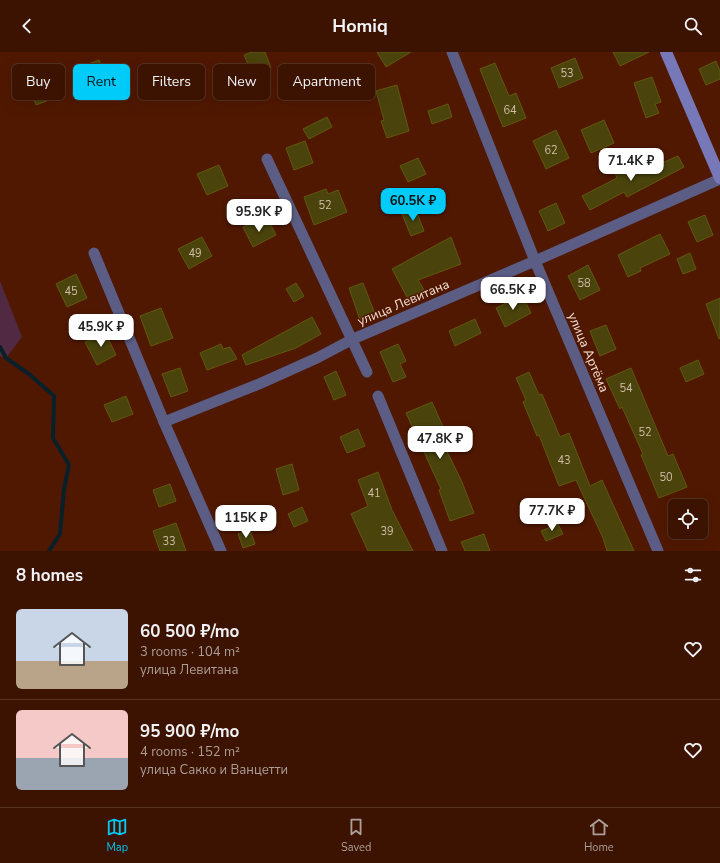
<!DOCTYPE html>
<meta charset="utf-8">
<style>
body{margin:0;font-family:"Nunito Sans",sans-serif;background:#47200f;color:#f1f3f6;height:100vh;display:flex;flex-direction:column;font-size:15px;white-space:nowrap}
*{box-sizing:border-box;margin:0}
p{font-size:13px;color:#ac9e99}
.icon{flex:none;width:22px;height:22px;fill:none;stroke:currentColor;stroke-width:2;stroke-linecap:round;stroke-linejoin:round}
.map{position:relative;height:499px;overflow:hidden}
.panel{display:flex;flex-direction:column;background:#3c1200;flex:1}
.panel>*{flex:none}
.banner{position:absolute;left:12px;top:12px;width:400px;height:36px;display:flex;gap:8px}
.fabs{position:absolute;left:668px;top:447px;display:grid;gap:8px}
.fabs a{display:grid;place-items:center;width:40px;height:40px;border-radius:6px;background:#3c1200;box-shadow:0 4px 16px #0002,0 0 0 1px #553222;font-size:20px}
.price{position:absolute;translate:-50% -34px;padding:0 9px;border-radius:8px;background:#fff;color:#222;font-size:13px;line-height:26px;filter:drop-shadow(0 1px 2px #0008)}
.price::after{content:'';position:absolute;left:50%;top:24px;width:12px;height:9px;margin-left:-6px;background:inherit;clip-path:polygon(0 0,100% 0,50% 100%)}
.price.selected{background:#01cbf9;color:#111}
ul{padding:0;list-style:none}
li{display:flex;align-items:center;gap:12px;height:100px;padding:0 16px}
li+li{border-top:1px solid #553222}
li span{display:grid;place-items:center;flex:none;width:112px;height:80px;border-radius:6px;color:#555}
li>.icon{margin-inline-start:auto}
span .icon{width:48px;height:48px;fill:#fffc;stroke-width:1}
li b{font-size:17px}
h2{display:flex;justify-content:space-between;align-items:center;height:48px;padding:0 16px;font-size:17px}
.pill{padding:0 14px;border-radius:6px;background:#3c1200;box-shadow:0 4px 16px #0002,0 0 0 1px #553222;font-size:14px;line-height:36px}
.pill.selected{background:#01cbf9;color:#111}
header{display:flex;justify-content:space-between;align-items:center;height:52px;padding:0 16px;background:#3c1200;font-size:18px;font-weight:700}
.tabs{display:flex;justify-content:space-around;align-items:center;height:56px;border-top:1px solid #553222;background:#3c1200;font-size:11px;color:#ac9e99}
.tabs a{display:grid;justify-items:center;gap:2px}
.tabs .selected{color:#01cbf9}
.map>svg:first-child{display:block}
.green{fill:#512943}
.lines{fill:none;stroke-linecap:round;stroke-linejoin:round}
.stream{stroke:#092028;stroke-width:4}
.building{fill:#4a430c;stroke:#61580c}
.street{stroke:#5c5d85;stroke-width:11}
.secondary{stroke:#7678b7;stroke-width:12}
.labels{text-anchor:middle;stroke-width:3;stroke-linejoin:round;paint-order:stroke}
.number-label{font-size:11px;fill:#cfbca8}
.street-label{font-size:13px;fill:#fbe5dc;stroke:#501800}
</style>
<header><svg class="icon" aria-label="back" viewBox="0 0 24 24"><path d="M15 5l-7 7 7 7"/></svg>Homiq<svg class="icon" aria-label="search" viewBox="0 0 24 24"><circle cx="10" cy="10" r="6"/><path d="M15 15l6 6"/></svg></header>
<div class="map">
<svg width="720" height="499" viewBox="0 0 720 499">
<rect width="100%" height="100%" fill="#501800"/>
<polygon class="green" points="0,229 22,285 6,306 0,304"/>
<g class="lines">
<polyline class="stream" points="0,295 6,306 29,322 54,344 53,386 69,413 64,437 60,482 49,499"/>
</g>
<g class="building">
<polygon points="252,0 265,0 271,16 253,23 244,3"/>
<polygon points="377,0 411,0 386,15"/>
<polygon points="613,0 649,0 620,14"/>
<polygon points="575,6 583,26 559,36 551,16"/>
<polygon points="99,8 103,18 90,23 86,13"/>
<polygon points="716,9 720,19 720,27 706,33 699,17"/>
<polygon points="495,11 509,44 516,41 526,66 503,75 480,17"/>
<polygon points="50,13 59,33 53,36 57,45 36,53 24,24"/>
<polygon points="652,25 661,50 655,52 659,61 646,66 634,31"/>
<polygon points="397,33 409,79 387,86 381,69 384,68 376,39"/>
<polygon points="448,52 452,65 432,72 428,59"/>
<polygon points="327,65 332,75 309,87 303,77"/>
<polygon points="604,68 614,91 591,101 581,78"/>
<polygon points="556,78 569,106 546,117 533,89"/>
<polygon points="305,89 313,111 294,118 286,96"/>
<polygon points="678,104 684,115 627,145 624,140 590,158 582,144 617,126 615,121 634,111 639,121"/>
<polygon points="418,106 426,122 408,130 400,114"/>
<polygon points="219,113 228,134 207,143 197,122"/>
<polygon points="326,137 328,142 338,138 347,160 314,173 304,145"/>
<polygon points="556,151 565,171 548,179 539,159"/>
<polygon points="415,156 424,179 411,184 402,162"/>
<polygon points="705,163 713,183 697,190 688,170"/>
<polygon points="269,169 276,183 253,195 243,175 255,170 257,175"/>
<polygon points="660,182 670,202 640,216 641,219 628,225 618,203"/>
<polygon points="202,185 212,204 189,217 178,197"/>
<polygon points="451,185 461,212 418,228 424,238 408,247 392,217"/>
<polygon points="690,201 696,217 683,222 677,207"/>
<polygon points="588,213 600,238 580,248 568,224"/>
<polygon points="76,222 87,246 67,255 56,232"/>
<polygon points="296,231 304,244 294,250 286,237"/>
<polygon points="363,231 375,262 360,268 349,236"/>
<polygon points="522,243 531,261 505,275 496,256"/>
<polygon points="720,246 720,286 719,287 706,252"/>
<polygon points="161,256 173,286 151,294 140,264"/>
<polygon points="312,265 321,282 296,296 246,313 242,303"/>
<polygon points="475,267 481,281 455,294 449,279"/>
<polygon points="606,273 616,297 600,304 590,279"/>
<polygon points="105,280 116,303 97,313 85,290"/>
<polygon points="221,292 223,297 230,295 237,307 207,318 200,301"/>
<polygon points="398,292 406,309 400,312 406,325 393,330 380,300"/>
<polygon points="698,308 704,322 686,330 680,316"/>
<polygon points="180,316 188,339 171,345 162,322"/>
<polygon points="631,316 668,404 673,402 687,435 659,446 641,403 643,402 622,355 620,357 606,327"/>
<polygon points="336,319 346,343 334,348 324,325"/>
<polygon points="529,320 539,343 542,342 560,385 569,381 590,434 602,428 634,499 607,499 603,486 576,428 559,434 539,383 537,384 523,350 526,348 516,326"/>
<polygon points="126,344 133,362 112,370 104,353"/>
<polygon points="432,350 448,386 442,389 462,430 474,461 450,469 439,438 441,437 406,361"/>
<polygon points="358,377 365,394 347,401 340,385"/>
<polygon points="292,412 299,438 283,443 276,417"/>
<polygon points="378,420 392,458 413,499 368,499 351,462 368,454 358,428"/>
<polygon points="170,432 176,449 159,455 153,438"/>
<polygon points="302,455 308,469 294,475 288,462"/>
<polygon points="176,471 186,499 160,499 153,479"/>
<polygon points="558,472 563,482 546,489 541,479"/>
<polygon points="250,478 255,492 243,496 238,482"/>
<polygon points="484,482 490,499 465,499 461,490"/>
</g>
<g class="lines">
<g class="street">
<polyline points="452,0 535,209 658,499"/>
<polyline points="267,107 367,320"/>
<polyline points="94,201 164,370 221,499"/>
<polyline points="378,344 442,499"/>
<polyline points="164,370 259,332 317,306 353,287 535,209 720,127"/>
</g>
<polyline class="secondary" points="666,0 720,126"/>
</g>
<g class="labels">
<g class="number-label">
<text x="567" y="25">53</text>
<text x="510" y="62">64</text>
<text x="551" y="102">62</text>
<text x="325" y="157">52</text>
<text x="195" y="205">49</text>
<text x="584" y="235">58</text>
<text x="71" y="243">45</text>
<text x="626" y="340">54</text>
<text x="645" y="384">52</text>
<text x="564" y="412">43</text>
<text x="666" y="429">50</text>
<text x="374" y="445">41</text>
<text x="387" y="483">39</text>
<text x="169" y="493">33</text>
</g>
<g class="street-label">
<text transform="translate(403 250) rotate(-23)" y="5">улица Левитана</text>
<text transform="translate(589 300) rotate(67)" y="5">улица Артёма</text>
</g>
</g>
</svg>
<div class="fabs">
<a><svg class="icon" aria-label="locate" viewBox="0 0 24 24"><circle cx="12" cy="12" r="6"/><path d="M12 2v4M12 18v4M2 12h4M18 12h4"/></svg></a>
</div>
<b class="price" style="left:631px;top:130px">71.4K ₽</b>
<b class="price selected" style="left:413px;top:170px">60.5K ₽</b>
<b class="price" style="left:259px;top:181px">95.9K ₽</b>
<b class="price" style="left:513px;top:259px">66.5K ₽</b>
<b class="price" style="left:101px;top:296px">45.9K ₽</b>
<b class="price" style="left:440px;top:408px">47.8K ₽</b>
<b class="price" style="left:552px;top:480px">77.7K ₽</b>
<b class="price" style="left:246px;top:487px">115K ₽</b>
<div class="banner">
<a class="pill">Buy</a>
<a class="pill selected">Rent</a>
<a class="pill">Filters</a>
<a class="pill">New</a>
<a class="pill">Apartment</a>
</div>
</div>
<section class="panel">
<h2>8 homes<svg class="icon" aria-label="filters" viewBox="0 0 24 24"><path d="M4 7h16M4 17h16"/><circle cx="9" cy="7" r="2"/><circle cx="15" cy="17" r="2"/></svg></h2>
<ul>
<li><span style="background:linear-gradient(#c9d6e8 65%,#b9a48a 0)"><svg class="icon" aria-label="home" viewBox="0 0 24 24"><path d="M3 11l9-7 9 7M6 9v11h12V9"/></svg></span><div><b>60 500 ₽/mo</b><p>3 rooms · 104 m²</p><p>улица Левитана</p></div><svg class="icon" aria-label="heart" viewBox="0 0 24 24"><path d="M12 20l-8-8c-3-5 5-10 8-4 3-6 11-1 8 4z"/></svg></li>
<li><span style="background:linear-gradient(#f6c9c9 60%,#9aa5b1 0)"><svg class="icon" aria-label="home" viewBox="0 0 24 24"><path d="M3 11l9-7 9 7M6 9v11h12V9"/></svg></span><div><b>95 900 ₽/mo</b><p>4 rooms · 152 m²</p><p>улица Сакко и Ванцетти</p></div><svg class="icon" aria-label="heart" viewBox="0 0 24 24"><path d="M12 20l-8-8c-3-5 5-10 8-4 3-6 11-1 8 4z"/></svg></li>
</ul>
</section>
<nav class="tabs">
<a class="selected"><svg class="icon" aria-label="map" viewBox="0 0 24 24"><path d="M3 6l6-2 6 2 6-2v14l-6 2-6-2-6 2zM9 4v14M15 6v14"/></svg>Map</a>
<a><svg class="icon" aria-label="saved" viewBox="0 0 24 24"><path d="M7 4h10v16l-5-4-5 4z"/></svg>Saved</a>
<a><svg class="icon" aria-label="home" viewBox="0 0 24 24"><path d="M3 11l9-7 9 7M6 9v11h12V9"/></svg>Home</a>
</nav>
